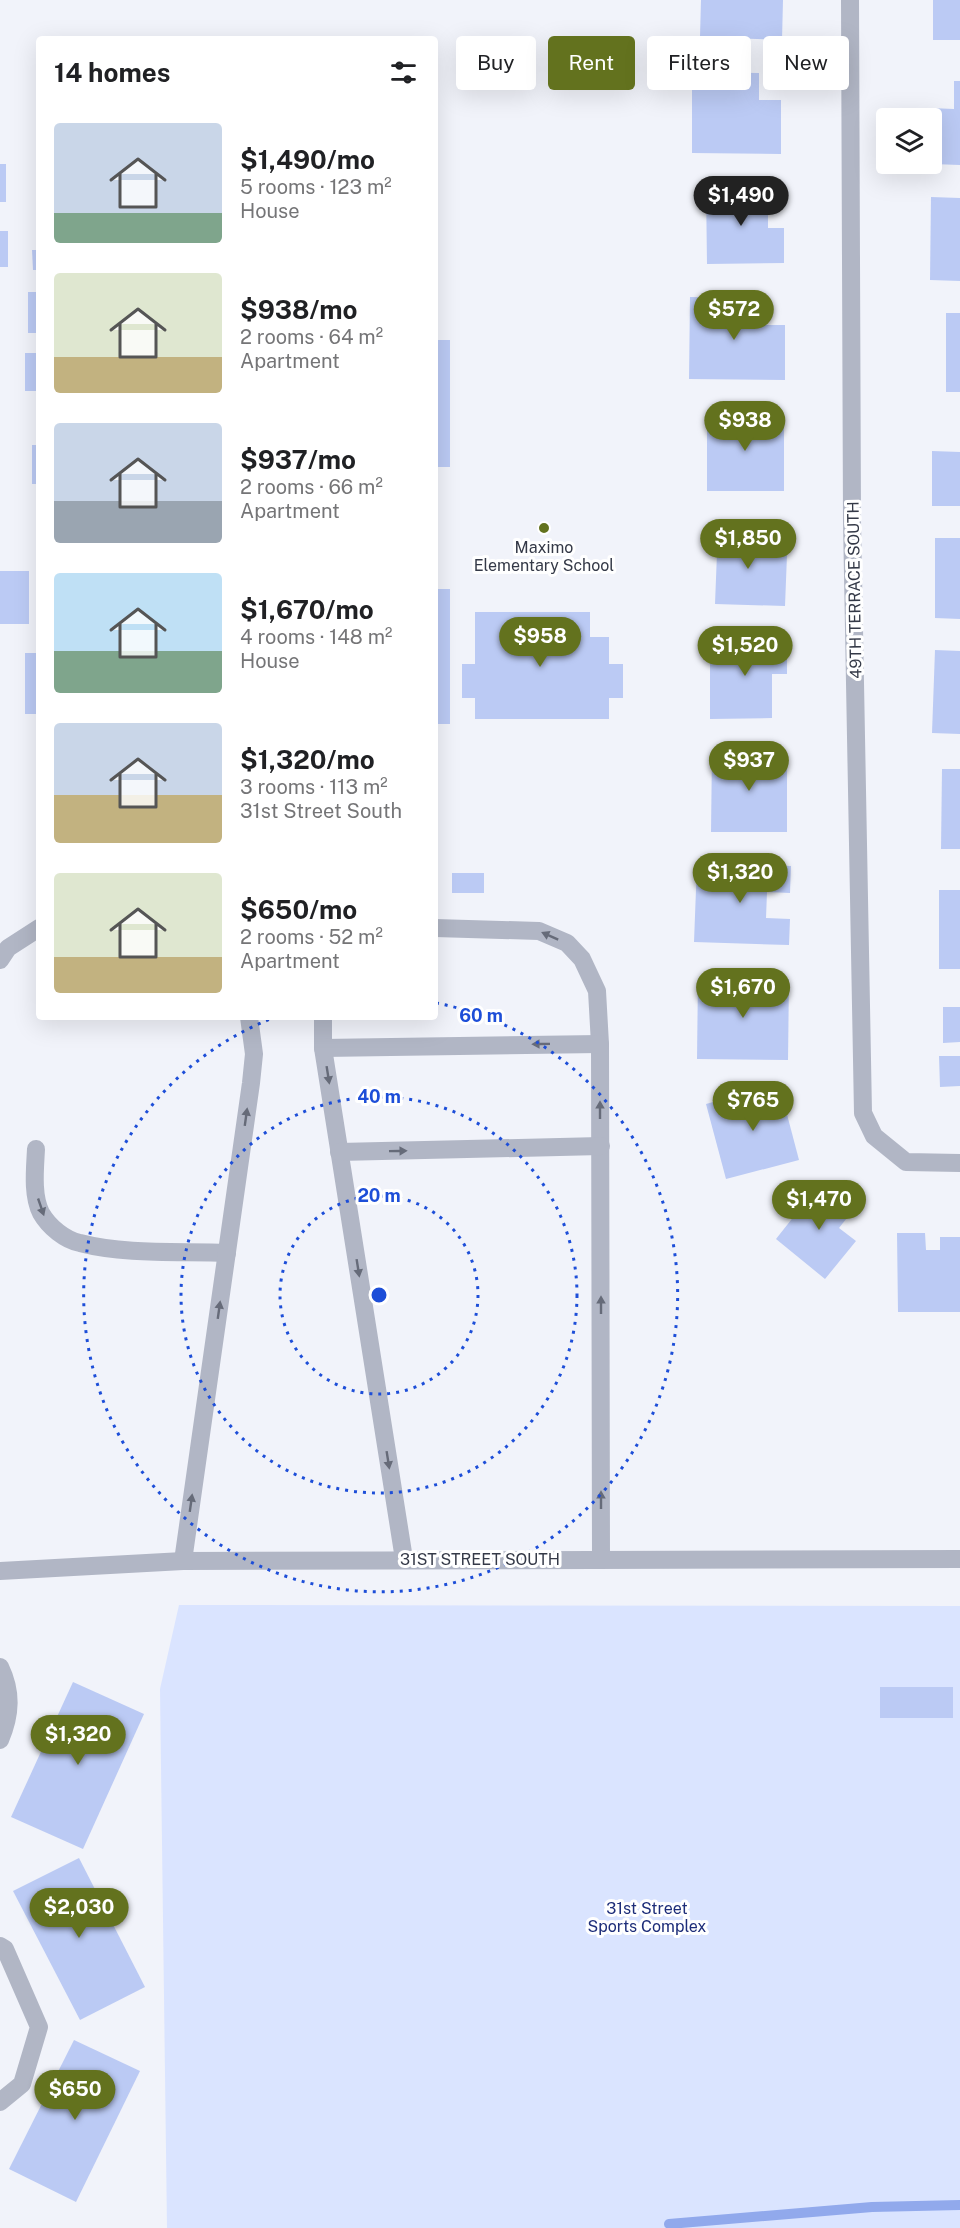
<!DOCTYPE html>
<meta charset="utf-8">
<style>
body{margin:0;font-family:"Public Sans",sans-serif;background:#f6f6f6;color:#202124;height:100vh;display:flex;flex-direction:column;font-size:22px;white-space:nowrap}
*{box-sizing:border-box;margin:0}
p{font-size:20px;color:#757577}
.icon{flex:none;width:33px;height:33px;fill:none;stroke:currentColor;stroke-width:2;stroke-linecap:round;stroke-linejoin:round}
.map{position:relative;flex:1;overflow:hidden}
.side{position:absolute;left:36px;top:36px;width:402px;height:984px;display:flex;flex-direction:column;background:#fff;border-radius:6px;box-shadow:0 6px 24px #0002}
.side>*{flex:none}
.top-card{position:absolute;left:456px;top:36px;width:414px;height:54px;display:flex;gap:12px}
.fabs{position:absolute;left:876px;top:108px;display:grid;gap:12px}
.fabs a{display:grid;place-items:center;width:66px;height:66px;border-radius:6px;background:#fff;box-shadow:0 6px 24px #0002;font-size:30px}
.price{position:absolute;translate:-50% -51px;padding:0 14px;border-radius:21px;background:#63721e;color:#fff;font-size:20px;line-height:39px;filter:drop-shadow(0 2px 3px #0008)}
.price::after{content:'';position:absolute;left:50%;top:36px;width:18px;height:14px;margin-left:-9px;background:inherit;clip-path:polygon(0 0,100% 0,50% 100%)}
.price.on{background:#222;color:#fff}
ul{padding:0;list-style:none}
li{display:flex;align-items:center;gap:18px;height:150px;padding:0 18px}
li span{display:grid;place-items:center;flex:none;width:168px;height:120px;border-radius:6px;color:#555}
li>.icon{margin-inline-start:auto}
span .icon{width:72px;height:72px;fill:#fffc;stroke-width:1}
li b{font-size:26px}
h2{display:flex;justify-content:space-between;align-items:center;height:72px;padding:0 18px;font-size:26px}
.pill{padding:0 21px;border-radius:6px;background:#fff;box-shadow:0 6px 24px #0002;font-size:21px;line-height:54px}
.pill.on{background:#63721e;color:#fff}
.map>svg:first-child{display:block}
.green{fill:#dae4ff}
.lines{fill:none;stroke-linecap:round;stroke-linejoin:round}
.stream{stroke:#91a9ec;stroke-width:10}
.building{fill:#bbcaf4}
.minor{stroke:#b1b6c5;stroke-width:18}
.oneway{fill:#666b79}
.ring{fill:none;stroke:#1d4ed8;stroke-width:3;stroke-dasharray:3 6}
.poi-dot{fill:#63721e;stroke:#fff;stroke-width:2}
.labels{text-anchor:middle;stroke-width:6;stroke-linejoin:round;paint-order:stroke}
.poi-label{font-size:16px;fill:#343947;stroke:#fff}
.street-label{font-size:16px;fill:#343947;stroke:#fff}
.park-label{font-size:16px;fill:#1d2d79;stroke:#fff}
.centre{fill:#1d4ed8;stroke:#fff;stroke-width:3}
.ring-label{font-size:18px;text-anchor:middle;font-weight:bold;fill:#1d4ed8;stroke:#fff;stroke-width:6;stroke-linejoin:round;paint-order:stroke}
</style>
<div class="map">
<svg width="960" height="2228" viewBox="0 0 960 2228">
<rect width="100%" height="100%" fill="#f1f3fa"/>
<polygon class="green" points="179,1605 960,1606 960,2228 167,2228 160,1689"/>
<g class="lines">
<polyline class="stream" points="669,2224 872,2207 960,2205"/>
</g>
<g class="building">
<polygon points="701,0 783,0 782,40 700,37"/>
<rect x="933" y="0" width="27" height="40"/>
<polygon points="692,72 759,73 759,100 781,100 781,154 692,153"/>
<polygon points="954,81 960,81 960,165 932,164 930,108 954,109"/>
<rect x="0" y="164" width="6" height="38"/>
<rect x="36" y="167" width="3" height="37"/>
<polygon points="706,187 768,187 768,228 784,228 784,263 707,264"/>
<polygon points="931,197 960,198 960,281 930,280"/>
<rect x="0" y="231" width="8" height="36"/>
<polygon points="32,250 39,250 39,270 33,270"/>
<rect x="28" y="292" width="11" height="41"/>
<polygon points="690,297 762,298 762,325 785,325 785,380 689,379"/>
<rect x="946" y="313" width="14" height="79"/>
<rect x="435" y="340" width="15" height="127"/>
<rect x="25" y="353" width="14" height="38"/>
<polygon points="707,413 784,414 784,491 707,491"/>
<rect x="32" y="445" width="7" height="39"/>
<polygon points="932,451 960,452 960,506 932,506"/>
<polygon points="718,527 765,528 764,554 787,555 785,606 715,604"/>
<polygon points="935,538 960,538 960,619 935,618"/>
<rect x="0" y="571" width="29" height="53"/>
<polygon points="435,589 450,589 450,724 438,724 438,896 435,896"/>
<polygon points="475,612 590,612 590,637 609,637 609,664 623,664 623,698 609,698 609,719 475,719 475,698 462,698 462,664 475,664"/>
<polygon points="710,639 787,639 787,674 772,674 772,718 710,719"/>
<polygon points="935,650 960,651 960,734 932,733"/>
<rect x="25" y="653" width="14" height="61"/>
<polygon points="712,752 787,752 787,832 711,832"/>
<polygon points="942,769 960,769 960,849 941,849"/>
<polygon points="697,863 791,866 790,893 767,892 766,918 790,919 789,945 694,942"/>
<rect x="452" y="873" width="32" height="20"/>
<rect x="939" y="890" width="21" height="79"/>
<polygon points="698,978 789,979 788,1060 697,1059"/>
<polygon points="943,1007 960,1007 960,1042 943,1043"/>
<polygon points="939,1056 960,1056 960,1086 940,1087"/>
<polygon points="779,1084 799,1160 726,1179 706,1104"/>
<polygon points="821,1182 854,1209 839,1228 856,1241 825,1279 776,1239"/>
<polygon points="897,1233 925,1233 926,1250 940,1250 940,1237 960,1237 960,1312 898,1312"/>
<polygon points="73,1682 144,1714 83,1849 11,1817"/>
<rect x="880" y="1687" width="73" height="31"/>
<polygon points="79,1858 145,1987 80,2020 13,1891"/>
<polygon points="74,2040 140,2071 76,2202 9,2169"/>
</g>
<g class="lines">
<g class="minor">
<polyline points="850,0 852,521 863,1113 874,1136 906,1162 960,1163"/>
<polyline points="435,928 539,931 567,943 582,959 597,991 600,1044 601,1559"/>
<polyline points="0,960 8,948 39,928"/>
<polyline points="323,1017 323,1048 404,1559"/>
<polyline points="323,1048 600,1044"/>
<path d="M 36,1149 C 35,1169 32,1195 41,1213 C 49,1227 65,1240 80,1243 C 126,1255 180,1251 227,1253"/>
<polyline points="339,1152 601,1146"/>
<polyline points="183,1561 251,1083 254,1054 249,1017"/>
<polyline points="0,1571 183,1561 960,1559"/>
<path d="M 0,1667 C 12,1692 11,1714 0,1740"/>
<polyline points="0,1946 5,1949 39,2027 22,2084 0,2102"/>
</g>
</g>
<defs><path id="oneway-solid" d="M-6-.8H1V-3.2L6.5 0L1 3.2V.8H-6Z" transform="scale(1.5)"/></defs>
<g class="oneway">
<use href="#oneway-solid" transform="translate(550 936) rotate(-156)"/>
<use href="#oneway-solid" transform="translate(541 1044) rotate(179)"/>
<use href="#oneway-solid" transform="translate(328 1075) rotate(81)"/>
<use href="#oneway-solid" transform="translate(600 1110) rotate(-90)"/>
<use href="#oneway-solid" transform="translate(246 1117) rotate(-82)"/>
<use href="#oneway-solid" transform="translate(398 1151) rotate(-1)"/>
<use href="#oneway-solid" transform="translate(41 1207) rotate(71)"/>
<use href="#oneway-solid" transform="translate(358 1268) rotate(81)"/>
<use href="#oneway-solid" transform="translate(601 1305) rotate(-90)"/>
<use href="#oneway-solid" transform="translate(219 1310) rotate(-82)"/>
<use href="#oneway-solid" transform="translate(388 1460) rotate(81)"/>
<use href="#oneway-solid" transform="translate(601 1500) rotate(-90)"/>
<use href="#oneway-solid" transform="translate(191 1503) rotate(-82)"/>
</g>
<g class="ring">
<circle cx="379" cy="1295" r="99"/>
<circle cx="379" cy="1295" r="198"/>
<path d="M436 1003A297 297 0 1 1 273 1018"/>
</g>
<circle class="poi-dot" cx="544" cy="528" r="6"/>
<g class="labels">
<g class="poi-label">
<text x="544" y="553">Maximo<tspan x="544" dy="18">Elementary School</tspan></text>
</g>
<g class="street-label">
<text transform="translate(854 590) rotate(-91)" y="6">49TH TERRACE SOUTH</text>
<text x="480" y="1565">31ST STREET SOUTH</text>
</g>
<g class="park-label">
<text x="647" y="1914">31st Street<tspan x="647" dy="18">Sports Complex</tspan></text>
</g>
</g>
<circle cx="379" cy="1295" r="9" class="centre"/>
<g class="ring-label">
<text x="481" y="1022">60 m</text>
<text x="379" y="1103">40 m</text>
<text x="379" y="1202">20 m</text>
</g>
</svg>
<div class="fabs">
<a><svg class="icon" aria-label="layers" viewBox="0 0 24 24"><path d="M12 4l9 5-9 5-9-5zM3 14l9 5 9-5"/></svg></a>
</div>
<b class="price on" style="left:741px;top:227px">$1,490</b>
<b class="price" style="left:734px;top:341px">$572</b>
<b class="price" style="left:745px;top:452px">$938</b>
<b class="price" style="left:748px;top:570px">$1,850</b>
<b class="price" style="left:540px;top:668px">$958</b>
<b class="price" style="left:745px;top:677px">$1,520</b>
<b class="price" style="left:749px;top:792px">$937</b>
<b class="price" style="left:740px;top:904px">$1,320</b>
<b class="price" style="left:743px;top:1019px">$1,670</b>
<b class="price" style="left:753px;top:1132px">$765</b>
<b class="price" style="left:819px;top:1231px">$1,470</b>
<b class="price" style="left:78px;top:1766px">$1,320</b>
<b class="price" style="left:79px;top:1939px">$2,030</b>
<b class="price" style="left:75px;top:2121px">$650</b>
<div class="top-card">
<a class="pill">Buy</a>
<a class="pill on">Rent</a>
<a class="pill">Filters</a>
<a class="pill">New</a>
</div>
<section class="side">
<h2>14 homes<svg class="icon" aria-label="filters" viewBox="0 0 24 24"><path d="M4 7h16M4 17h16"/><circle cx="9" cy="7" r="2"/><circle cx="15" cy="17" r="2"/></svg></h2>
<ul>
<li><span style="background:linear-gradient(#c9d6e8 75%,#7fa58c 0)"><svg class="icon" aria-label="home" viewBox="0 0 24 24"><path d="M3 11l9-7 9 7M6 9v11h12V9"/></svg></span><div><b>$1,490/mo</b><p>5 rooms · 123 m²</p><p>House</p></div></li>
<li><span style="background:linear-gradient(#dfe7d0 70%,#c2b280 0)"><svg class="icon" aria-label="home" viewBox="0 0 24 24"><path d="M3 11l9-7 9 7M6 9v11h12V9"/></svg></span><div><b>$938/mo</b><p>2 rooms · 64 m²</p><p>Apartment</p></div></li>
<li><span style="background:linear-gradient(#c9d6e8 65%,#9aa5b1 0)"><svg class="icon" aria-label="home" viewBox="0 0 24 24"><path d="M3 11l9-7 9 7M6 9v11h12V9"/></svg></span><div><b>$937/mo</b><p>2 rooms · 66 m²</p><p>Apartment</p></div></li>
<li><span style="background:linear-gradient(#bfe0f5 65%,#7fa58c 0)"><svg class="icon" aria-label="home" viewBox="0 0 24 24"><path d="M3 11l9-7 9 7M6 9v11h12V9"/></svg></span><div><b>$1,670/mo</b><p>4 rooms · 148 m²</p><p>House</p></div></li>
<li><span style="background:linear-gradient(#c9d6e8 60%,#c2b280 0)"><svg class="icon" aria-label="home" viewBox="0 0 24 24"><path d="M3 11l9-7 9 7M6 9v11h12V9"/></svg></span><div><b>$1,320/mo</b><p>3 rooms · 113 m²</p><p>31st Street South</p></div></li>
<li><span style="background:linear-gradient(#dfe7d0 70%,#c2b280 0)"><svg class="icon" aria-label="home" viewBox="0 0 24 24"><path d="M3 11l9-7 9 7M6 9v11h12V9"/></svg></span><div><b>$650/mo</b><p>2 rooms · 52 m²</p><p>Apartment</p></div></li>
</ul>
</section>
</div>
